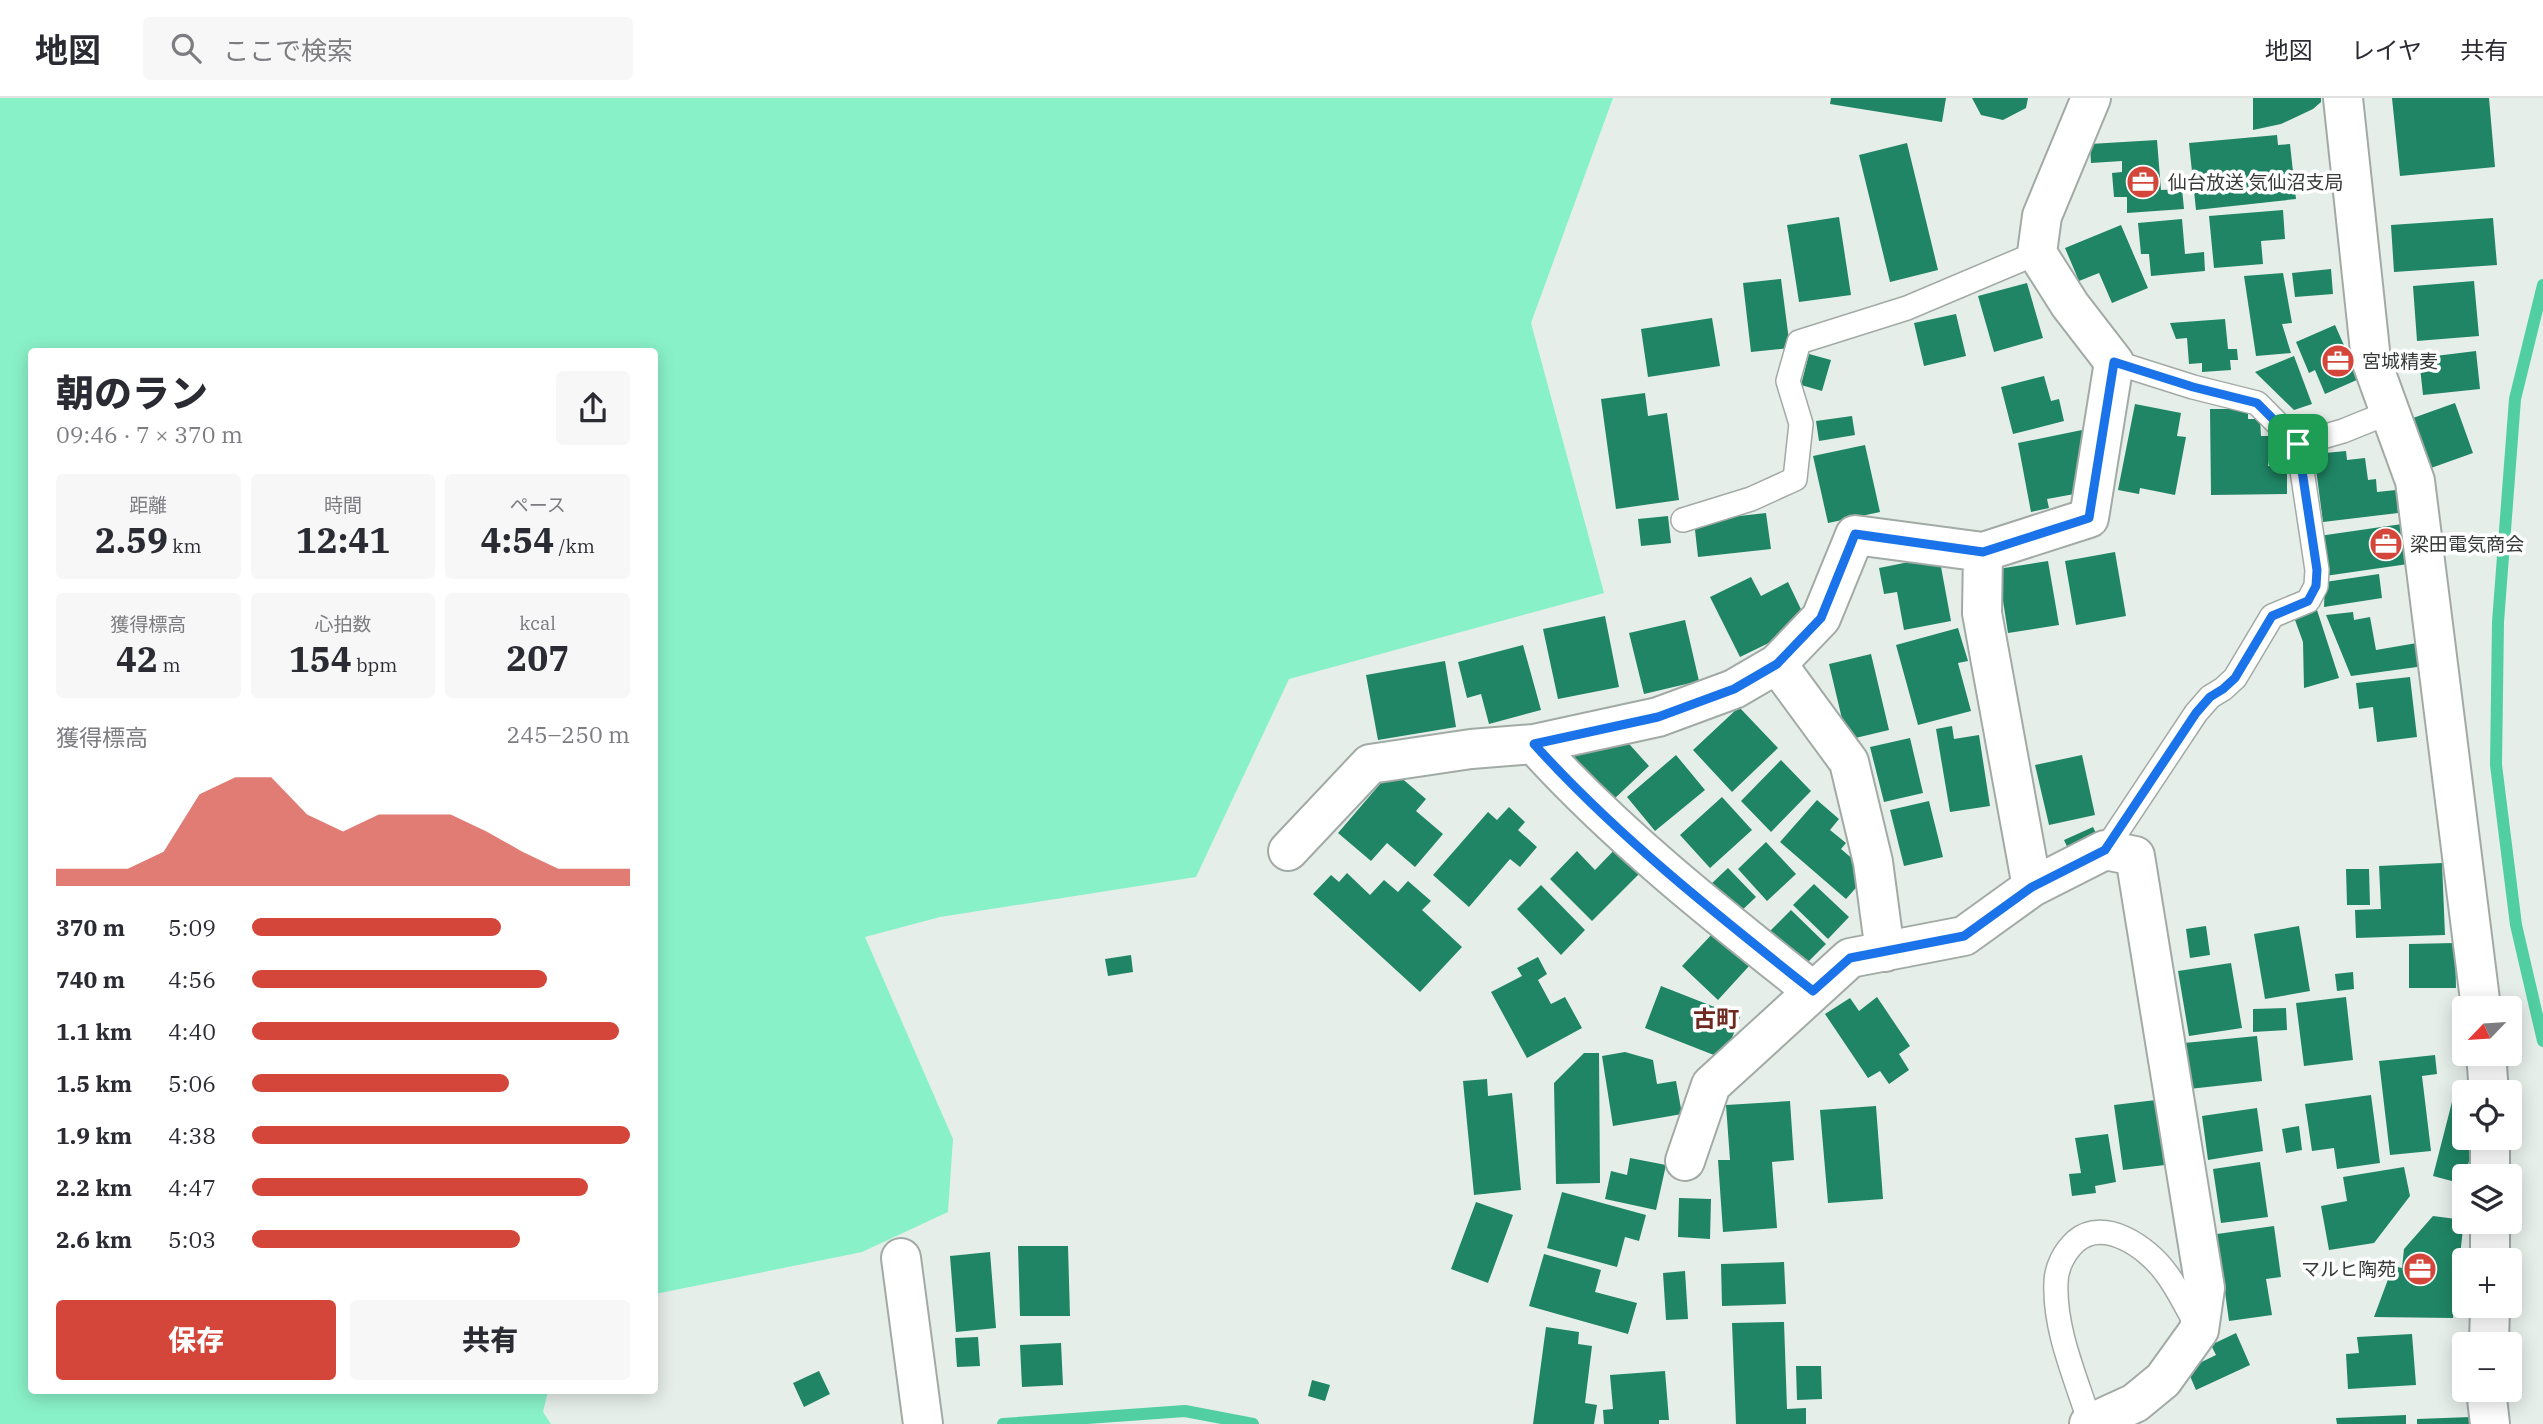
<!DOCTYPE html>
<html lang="ja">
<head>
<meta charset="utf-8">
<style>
	body { margin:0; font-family:"IBM Plex Serif","Noto Sans JP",serif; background:#f7f7f7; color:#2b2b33; height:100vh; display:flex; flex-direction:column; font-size:26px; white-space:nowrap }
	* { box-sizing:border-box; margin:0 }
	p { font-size:23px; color:#7c7c81 }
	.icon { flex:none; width:38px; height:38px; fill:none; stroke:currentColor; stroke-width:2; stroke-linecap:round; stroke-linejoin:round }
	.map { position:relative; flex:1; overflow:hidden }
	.sheet { position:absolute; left:28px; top:250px; width:630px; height:1046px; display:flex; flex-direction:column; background:#fff; border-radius:7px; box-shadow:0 4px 18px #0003 }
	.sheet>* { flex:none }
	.needle { width:46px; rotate:245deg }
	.buttons { position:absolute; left:2452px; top:898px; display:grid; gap:14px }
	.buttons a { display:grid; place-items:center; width:70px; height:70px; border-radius:7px; background:#fff; box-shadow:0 4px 18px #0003; font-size:35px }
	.pin { position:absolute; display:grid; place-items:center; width:60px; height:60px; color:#fff; margin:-30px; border-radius:14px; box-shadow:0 4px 10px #0006 }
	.round { display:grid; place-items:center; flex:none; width:74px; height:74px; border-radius:7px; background:#f7f7f7 }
	.headline { display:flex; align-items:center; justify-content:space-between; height:119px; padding:0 28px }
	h1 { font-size:38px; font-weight:800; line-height:52px }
	.figures { display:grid; grid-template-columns:repeat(3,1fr); gap:10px; height:119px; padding:7px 28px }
	.figures div { display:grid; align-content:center; border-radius:7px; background:#f7f7f7; text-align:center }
	.figures b { font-size:35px; font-weight:800 }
	.figures small { font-size:19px; font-weight:400 }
	.figures p { font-size:19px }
	.chart { height:196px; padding:14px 28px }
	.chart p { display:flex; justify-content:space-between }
	.chart svg { width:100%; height:126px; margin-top:7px; fill:#d4463a; opacity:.7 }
	.action { display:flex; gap:14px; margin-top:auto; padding:14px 28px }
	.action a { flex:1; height:80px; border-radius:7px; background:#d4463a; color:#fff; font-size:28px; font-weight:800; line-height:80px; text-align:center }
	.action a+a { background:#f7f7f7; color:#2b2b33 }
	ul { padding:0 28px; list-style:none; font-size:23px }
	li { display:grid; grid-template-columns:112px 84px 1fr; align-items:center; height:52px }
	li i { height:18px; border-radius:9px; background:#d4463a }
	header { display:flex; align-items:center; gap:42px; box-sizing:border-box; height:98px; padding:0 35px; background:#fff; border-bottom:2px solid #e1e1e2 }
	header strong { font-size:33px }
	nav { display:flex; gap:38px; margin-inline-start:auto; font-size:24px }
	.search { width:490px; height:63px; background:#f7f7f7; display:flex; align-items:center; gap:18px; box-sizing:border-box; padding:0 24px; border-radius:7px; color:#7c7c81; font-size:26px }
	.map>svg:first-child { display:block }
</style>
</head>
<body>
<header>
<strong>地図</strong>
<div class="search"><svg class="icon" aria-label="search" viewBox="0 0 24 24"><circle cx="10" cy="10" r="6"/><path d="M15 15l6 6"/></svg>ここで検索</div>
<nav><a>地図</a><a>レイヤ</a><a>共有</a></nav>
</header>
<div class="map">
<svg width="2543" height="1326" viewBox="0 0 2543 1326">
	<rect width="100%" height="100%" fill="#e6eeea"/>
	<path fill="#89f1c8" d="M0 0H1613L1531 225 1604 495 1289 581 1196 779 940 819 865 839 953 1041 948 1114 862 1154 655 1196 654 254H32V1293H548L543 1314 551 1326H0Z"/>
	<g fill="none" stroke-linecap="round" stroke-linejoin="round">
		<path stroke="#51cfa3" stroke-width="12" d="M2543 187 2515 301 2498 524 2496 667 2516 827 2543 943
			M1003 1326 1185 1313 1253 1326"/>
	</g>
	<path fill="#1f8564" d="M1831 0H1946L1942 24 1830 6Z
		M1972 0H2028L2026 10 2003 22 1981 17Z
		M2253 0H2321V4L2313 11 2281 26 2253 32Z
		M2392 0H2489L2495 69 2400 78Z
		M2277 37 2278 47 2290 46 2296 101 2196 112 2189 45Z
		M2157 42 2161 92 2182 91 2184 111 2127 115V99H2114L2112 75 2122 74V63L2091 65 2090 46Z
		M1907 45 1938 172 1890 184 1859 57Z
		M2283 112 2285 141 2261 143 2263 166 2214 170 2209 118Z
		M1839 119 1851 197 1799 204 1787 127Z
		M2493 120 2497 167 2394 174 2391 127Z
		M2182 121 2185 156 2204 154 2205 173 2151 178 2149 156H2141L2138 125Z
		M2121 127 2148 190 2112 205 2099 175 2079 183 2065 150Z
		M2331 171 2333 196 2295 199 2292 175Z
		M2283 175 2292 225 2282 226 2291 255 2256 258 2244 178Z
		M1781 181 1790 250 1751 254 1743 185Z
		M2474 183 2479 238 2417 243 2413 188Z
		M2027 185 2043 240 1994 254 1978 198Z
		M1956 216 1966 258 1924 268 1914 225Z
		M1712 220 1720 268 1648 279 1641 231Z
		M2225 221 2228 251H2237L2238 262H2230L2231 272 2202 274V265L2189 266 2187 240 2176 241 2170 225Z
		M2335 227 2359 281 2325 296 2315 272 2309 275 2296 244Z
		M2476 253 2480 291 2423 297 2419 260Z
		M1809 256 1831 262 1822 293 1801 287Z
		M2294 258 2312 306 2294 312 2255 274Z
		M2044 278 2051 303 2059 301 2064 323 2013 336 2001 289Z
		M1645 295 1648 318 1667 315 1679 402 1616 411 1601 301Z
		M2455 305 2473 355 2431 370 2413 320Z
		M2135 306 2181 315 2177 338 2186 339 2175 397 2140 390 2139 396 2118 392Z
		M2210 311H2248V321H2260L2261 338H2268V368L2287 369V396L2211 397Z
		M1852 318 1855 337 1819 343 1816 323Z
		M2082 332 2090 372 2075 375 2080 395 2047 401 2049 410 2031 414 2018 345Z
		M1865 347 1880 414 1828 425 1813 358Z
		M2346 353 2347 362 2365 360 2368 382 2376 381 2377 394 2396 392 2398 415 2323 424 2314 356Z
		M1766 415 1771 451 1698 459 1694 423Z
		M1668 418 1671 445 1641 448 1638 421Z
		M2402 426 2408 466 2325 478 2319 438Z
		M2115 454 2126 518 2076 527 2065 463Z
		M1939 458 1951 523 1904 532 1897 494 1884 496 1879 470Z
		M2048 463 2059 527 2008 535 1998 471Z
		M2379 476 2382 500 2324 509 2325 484Z
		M1751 479 1761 498 1788 484 1808 526 1740 559 1710 499Z
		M2317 512 2339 580 2304 590 2303 544 2295 522Z
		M2353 514 2354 522 2370 519 2376 552 2417 545V569L2351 578 2326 517Z
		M1605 518 1619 589 1558 601 1543 531Z
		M1685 522 1699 583 1644 596 1629 535Z
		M1958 530 1968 563 1958 565 1971 613 1918 627 1896 547Z
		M1523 547 1541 612 1489 626 1481 596 1467 600 1458 564Z
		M1871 556 1889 632 1847 642 1829 566Z
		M1445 563 1456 629 1378 642 1366 577Z
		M2410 579 2417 639 2377 644 2373 609 2359 611 2356 585Z
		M1739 609 1778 650 1732 694 1693 652Z
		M1952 628 1954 641 1979 637 1990 708 1950 714 1936 631Z
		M1621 637 1649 668 1613 702 1571 657 1592 638 1605 652Z
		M1910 640 1923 695 1884 704 1870 649Z
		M1676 657 1705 692 1655 733 1627 699Z
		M2082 657 2095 717 2049 727 2035 667Z
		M1781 662 1811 693 1771 734 1741 703Z
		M1392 672 1426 701 1416 713 1443 736 1415 769 1387 745 1371 763 1338 735Z
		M1722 699 1752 732 1710 770 1680 737Z
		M1817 702 1839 721 1830 732 1846 745 1841 751 1869 775 1846 801 1780 744Z
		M1929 703 1943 759 1904 768 1890 712Z
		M1509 709 1525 724 1518 732 1537 749 1520 769 1510 761 1469 809 1433 777 1488 714 1497 722Z
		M2093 729 2100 743 2071 757 2064 742Z
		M1766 744 1796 776 1767 803 1738 771Z
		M1621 745 1646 769 1592 823 1550 781 1577 753 1595 772Z
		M2442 765 2445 837 2356 840 2355 812 2381 811 2379 768Z
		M1728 770 1756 799 1738 816 1710 787Z
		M2346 771H2369L2370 807H2347Z
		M1347 775 1370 797 1384 782 1398 794 1408 783 1431 803 1422 812 1462 849 1420 894 1313 796 1331 777 1339 784Z
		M1814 786 1849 819 1828 841 1793 807Z
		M1541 787 1585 832 1561 857 1517 811Z
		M1791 812 1826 846 1805 867 1770 833Z
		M2206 828 2210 857 2190 860 2186 831Z
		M2299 828 2310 893 2265 901 2254 836Z
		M1714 834 1750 867 1718 902 1682 868Z
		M2455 845 2456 890H2409V846Z
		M1131 857 1133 874 1108 878 1105 861Z
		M1538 859 1547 876 1538 882 1551 906 1565 899 1582 930 1527 960 1491 894 1522 878 1517 870Z
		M2231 865 2242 930 2189 938 2178 873Z
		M2353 874 2354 891 2337 893 2335 876Z
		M1661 888 1740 919 1724 961 1645 930Z
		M1877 899 1910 948 1899 956 1909 972 1889 986 1880 973 1868 980 1825 916 1850 900 1859 913Z
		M2346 899 2353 962 2304 968 2296 905Z
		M2286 910 2287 932 2253 934V911Z
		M2257 938 2262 983 2189 991 2184 945Z
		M1625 954 1653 962 1657 986 1676 983 1682 1016 1613 1028 1602 958Z
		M1584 955H1599L1600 1085 1556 1086 1554 985Z
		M2435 957 2437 976 2422 978 2431 1053 2390 1057 2379 963Z
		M1487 981 1488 998 1512 995 1521 1092 1474 1097 1463 983Z
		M2371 997 2380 1065 2337 1071 2334 1050 2312 1053 2305 1006Z
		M2156 1002 2165 1067 2123 1072 2114 1007Z
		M1790 1003 1794 1062 1772 1064 1777 1130 1723 1134 1718 1062H1730L1726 1007Z
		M2452 1004 2464 1007V1040H2475L2463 1086 2433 1078Z
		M1876 1008 1883 1101 1828 1105 1820 1012Z
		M2257 1010 2263 1053 2208 1062 2202 1018Z
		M2299 1028 2302 1052 2286 1055 2282 1031Z
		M2108 1036 2116 1084 2095 1088 2096 1095 2072 1098 2069 1076 2081 1075 2075 1040Z
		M1630 1060 1666 1067 1656 1112 1605 1101 1611 1073 1627 1077Z
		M2260 1064 2268 1119 2221 1125 2213 1071Z
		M2404 1069 2410 1098 2374 1145 2329 1152 2321 1108 2347 1103 2343 1079Z
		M1562 1094 1646 1117 1639 1143 1625 1139 1617 1169 1547 1150Z
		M1679 1100 1711 1101 1710 1141 1678 1139Z
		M1476 1104 1513 1117 1488 1185 1451 1171Z
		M2433 1118 2464 1122 2453 1220 2374 1219 2393 1168 2402 1170 2404 1151Z
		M2274 1128 2281 1179 2266 1181 2272 1217 2229 1223 2217 1136Z
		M1018 1148H1068L1070 1218H1020Z
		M990 1154 996 1230 956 1234 950 1158Z
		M1544 1156 1601 1172 1595 1194 1637 1205 1628 1236 1529 1208Z
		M1784 1164 1786 1206 1722 1208 1721 1166Z
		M1685 1173 1688 1221 1666 1222 1663 1175Z
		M1784 1224 1787 1311 1806 1310V1326H1736L1732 1225Z
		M1546 1229 1579 1234 1578 1246 1592 1248 1585 1305 1597 1307 1594 1326H1533Z
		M2236 1235 2250 1267 2196 1292 2187 1271 2216 1257 2211 1247Z
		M2412 1236 2416 1287 2348 1291 2346 1256 2359 1255 2357 1239Z
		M978 1239 980 1268 957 1269 955 1240Z
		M1061 1245 1063 1287 1022 1289 1020 1247Z
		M1796 1268H1821L1822 1301 1797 1302Z
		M819 1273 830 1296 804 1309 793 1285Z
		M1665 1273 1669 1322H1659V1326H1604L1603 1312 1613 1311 1610 1277Z
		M1312 1282 1330 1287 1325 1303 1308 1298Z
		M2406 1317V1326H2337L2336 1320Z
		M2471 1319V1326H2417V1321Z"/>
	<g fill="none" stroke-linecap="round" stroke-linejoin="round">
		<defs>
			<path id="lane" d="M2114 264 2193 289 2257 305 2298 346 2343 333 2390 314
				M1683 422 1751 401 1795 381 1801 326 1788 283 1799 244 1907 210 2037 155
				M2105 752 2196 615 2210 599 2223 591 2235 580 2272 518 2308 503 2316 488 2317 472 2298 346
				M2090 1325C2076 1280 2054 1232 2056 1185 2056 1169 2065 1153 2076 1143 2105 1119 2148 1150 2166 1175 2179 1192 2188 1213 2199 1231"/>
			<path id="street" d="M2343 0 2371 262 2415 383 2481 910
				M1777 566 1849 664 1873 764 1885 854
				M1534 646C1617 738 1716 816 1813 893
				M1288 753 1370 666 1471 651 1534 646 1658 619 1734 591 1777 566 1821 520 1855 437 1983 454
				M2032 789 1982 515 1983 454 2089 420 2114 264 2070 207 2037 155 2042 118 2091 0
				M2486 956 2489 994
				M2490 1040V1078
				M1685 1063 1711 987 1850 860 1964 838 2032 789 2105 752 2135 758 2205 1190 2199 1232 2163 1282 2135 1305 2089 1326
				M2490 1124V1162
				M901 1160 923 1326
				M2489 1246 2490 1208
				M2486 1292 2490 1326"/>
		</defs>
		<use href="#lane" stroke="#a2aaa6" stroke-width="26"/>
		<use href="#street" stroke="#a2aaa6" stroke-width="42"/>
		<use href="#lane" stroke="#fff" stroke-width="23"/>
		<use href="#street" stroke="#fff" stroke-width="38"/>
	</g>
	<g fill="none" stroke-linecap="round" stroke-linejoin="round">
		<defs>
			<path id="route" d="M2114 264 2193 289 2257 305 2298 346 2317 472 2316 488 2308 503 2272 518 2235 580 2223 591 2210 599 2196 615 2105 752 2032 789 1964 838 1850 860 1813 893C1716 816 1617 738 1534 646L1658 619 1734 591 1777 566 1821 520 1855 436 1983 454 2089 420Z"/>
		</defs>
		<use href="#route" stroke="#fff" stroke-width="14"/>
		<use href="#route" stroke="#1a73e8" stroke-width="9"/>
	</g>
	<defs>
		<symbol id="office-disc" viewBox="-11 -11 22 22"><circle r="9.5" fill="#d4463a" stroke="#fff"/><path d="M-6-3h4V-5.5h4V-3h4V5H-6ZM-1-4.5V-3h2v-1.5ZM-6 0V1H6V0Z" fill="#fff"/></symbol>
	</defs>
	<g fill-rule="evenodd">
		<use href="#office-disc" x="2124" y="65" width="38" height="38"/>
		<use href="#office-disc" x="2319" y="244" width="38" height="38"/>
		<use href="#office-disc" x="2367" y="427" width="38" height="38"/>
		<use href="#office-disc" x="2401" y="1152" width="38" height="38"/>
	</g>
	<g text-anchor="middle" stroke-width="7" stroke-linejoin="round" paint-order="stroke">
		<g font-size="19" fill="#373a38" stroke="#fff" text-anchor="start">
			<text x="2168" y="91">仙台放送 気仙沼支局</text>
			<text x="2362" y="270">宮城精麦</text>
			<text x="2410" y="453">梁田電気商会</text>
			<text x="2396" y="1178" text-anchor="end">マルヒ陶苑</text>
		</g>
		<g font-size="23" font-weight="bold" fill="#6e2921" stroke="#fff">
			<text x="1716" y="929">古町</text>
		</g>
	</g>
</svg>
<div class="buttons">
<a><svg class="needle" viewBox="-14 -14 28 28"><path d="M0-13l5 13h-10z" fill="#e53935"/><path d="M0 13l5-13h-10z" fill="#7c7c81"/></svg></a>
<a><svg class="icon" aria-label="locate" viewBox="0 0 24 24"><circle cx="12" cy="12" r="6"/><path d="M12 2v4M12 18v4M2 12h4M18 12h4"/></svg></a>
<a><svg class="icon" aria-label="layers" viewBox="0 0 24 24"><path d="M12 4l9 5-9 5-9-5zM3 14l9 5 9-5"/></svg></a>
<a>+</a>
<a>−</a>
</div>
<div class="pin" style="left:2298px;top:346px;background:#1e9e55"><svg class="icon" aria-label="arrive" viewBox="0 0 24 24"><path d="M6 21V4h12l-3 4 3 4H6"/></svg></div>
<section class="sheet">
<div class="headline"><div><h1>朝のラン</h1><p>09:46 · 7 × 370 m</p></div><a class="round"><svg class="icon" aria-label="share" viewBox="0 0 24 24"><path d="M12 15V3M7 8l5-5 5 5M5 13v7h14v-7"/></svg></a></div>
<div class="figures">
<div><p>距離</p><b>2.59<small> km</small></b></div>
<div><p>時間</p><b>12:41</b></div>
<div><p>ペース</p><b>4:54<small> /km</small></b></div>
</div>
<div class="figures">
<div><p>獲得標高</p><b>42<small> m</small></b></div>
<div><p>心拍数</p><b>154<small> bpm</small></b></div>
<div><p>kcal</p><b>207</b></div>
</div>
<div class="chart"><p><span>獲得標高</span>245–250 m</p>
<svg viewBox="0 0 160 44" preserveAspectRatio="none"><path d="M0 44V38L10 38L20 38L30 32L40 12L50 6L60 6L70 19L80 25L90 19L100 19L110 19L120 25L130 32L140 38L150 38L160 38V44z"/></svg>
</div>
<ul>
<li><b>370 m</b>5:09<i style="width:66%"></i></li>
<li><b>740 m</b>4:56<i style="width:78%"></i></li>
<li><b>1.1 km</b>4:40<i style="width:97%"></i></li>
<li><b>1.5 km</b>5:06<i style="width:68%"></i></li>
<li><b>1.9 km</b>4:38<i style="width:100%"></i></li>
<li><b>2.2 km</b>4:47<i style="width:89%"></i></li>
<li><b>2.6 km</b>5:03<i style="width:71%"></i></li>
</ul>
<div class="action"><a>保存</a><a>共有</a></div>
</section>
</div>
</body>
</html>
